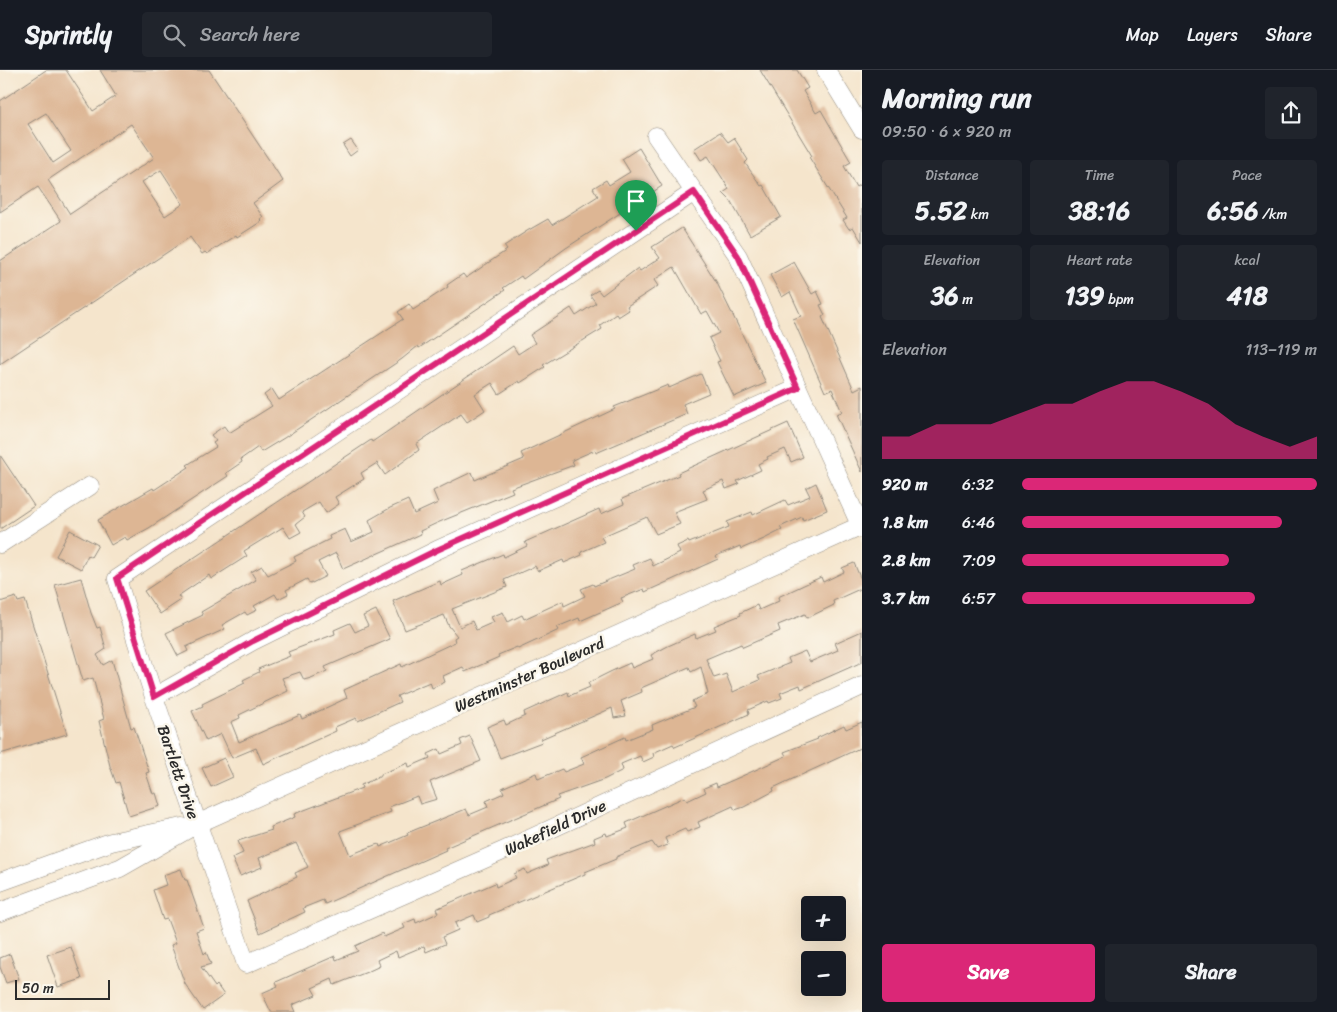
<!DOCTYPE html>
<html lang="en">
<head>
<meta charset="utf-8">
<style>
	body { margin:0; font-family:Sriracha,sans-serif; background:#20242c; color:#f1f3f6; height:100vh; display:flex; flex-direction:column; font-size:19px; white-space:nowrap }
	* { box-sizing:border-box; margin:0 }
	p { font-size:16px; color:#9ea1a6 }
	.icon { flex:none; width:28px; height:28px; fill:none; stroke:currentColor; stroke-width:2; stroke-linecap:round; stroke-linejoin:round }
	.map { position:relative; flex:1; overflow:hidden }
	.sheet { display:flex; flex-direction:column; background:#171b24; width:475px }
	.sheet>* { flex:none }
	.tools { position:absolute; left:801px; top:826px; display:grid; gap:10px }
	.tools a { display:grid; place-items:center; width:45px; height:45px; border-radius:5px; background:#171b24; box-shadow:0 5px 20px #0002; font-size:25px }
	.scale { position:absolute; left:15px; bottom:12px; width:95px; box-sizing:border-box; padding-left:5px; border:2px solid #2b2b2b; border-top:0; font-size:14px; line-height:18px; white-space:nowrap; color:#2b2b2b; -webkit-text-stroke:4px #fbf7ec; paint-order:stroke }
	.pin { position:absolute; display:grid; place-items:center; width:42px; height:42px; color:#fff; margin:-51px -21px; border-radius:50% 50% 50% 0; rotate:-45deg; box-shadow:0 0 5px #0007 }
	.pin .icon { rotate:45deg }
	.round { display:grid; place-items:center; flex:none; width:52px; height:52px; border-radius:5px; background:#20242c }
	.summary { display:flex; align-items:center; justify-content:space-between; height:85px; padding:0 20px }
	h1 { font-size:28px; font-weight:700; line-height:38px }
	.stats { display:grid; grid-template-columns:repeat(3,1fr); gap:8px; height:85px; padding:5px 20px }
	.stats div { display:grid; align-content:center; border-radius:5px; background:#20242c; text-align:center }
	.stats b { font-size:25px; font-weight:700 }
	.stats small { font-size:14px; font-weight:400 }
	.stats p { font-size:14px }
	.chart { height:140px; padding:10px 20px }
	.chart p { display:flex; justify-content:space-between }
	.chart svg { width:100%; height:90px; margin-top:5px; fill:#db2777; opacity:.7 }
	.button { display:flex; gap:10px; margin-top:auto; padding:10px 20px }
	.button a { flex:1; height:58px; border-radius:5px; background:#db2777; color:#fff; font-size:20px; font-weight:700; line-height:58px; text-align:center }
	.button a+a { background:#20242c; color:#f1f3f6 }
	ul { padding:0 20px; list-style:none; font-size:16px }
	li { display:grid; grid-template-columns:80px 60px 1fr; align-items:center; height:38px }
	li i { height:12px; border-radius:6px; background:#db2777 }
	header { display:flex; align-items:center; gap:30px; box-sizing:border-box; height:70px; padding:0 25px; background:#171b24; border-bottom:1px solid #363941 }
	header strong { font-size:24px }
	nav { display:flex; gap:28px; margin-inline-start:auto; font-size:18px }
	.search { width:350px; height:45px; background:#20242c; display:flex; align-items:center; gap:12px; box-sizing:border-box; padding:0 18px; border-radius:5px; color:#9ea1a6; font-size:19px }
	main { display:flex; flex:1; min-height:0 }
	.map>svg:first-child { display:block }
</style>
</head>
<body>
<header>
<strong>Sprintly</strong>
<div class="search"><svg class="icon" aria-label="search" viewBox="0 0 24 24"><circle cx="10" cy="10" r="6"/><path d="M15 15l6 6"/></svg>Search here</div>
<nav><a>Map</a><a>Layers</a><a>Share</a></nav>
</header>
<main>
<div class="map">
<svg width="862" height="942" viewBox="0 0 862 942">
	<rect width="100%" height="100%" fill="#fbf7ec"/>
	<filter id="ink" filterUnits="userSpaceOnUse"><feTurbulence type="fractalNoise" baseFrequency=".02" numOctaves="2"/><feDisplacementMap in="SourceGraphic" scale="10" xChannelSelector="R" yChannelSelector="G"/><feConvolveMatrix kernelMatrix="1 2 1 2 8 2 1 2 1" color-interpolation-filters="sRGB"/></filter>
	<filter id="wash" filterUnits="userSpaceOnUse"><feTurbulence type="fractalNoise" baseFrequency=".0096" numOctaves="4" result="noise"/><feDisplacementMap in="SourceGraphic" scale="20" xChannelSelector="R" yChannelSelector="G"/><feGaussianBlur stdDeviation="1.12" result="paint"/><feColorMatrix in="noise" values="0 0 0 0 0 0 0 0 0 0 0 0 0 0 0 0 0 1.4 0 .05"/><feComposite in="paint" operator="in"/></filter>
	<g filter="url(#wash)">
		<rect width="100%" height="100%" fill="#f5e5cc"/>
		<g id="blocks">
			<path fill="#ddb694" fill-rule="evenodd" d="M46 0H66L93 41 116 26 100 0H209L283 111 253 133 263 147 260 149 262 151 237 167 236 165 207 184 205 182 202 184 190 167 0 294V191L61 151 38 117 0 142V31ZM46 43 71 81 53 93 28 54ZM131 54 154 88 70 144 48 110ZM161 100 183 134 165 146 142 112Z
				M760 0H797L808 18 803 21 816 43 821 40 851 92 844 96 856 117 862 113V172L853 157 849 159 843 150 847 148 809 87 812 86Z
				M720 62 728 72 734 68 748 90 745 93 761 116 763 115 781 147 750 165 730 130 723 123 729 119 721 106 708 86 701 90 694 79Z
				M351 70 358 80 350 86 343 75Z
				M639 78 662 116 566 178 523 209 521 206 503 218 505 220 419 278 418 276 402 289 284 368 261 382 258 377 241 389 242 392 226 403 228 406 149 458 127 470 125 467 111 475 98 450 153 418 154 420 189 397 187 395 216 377 213 373 216 371 211 365 224 356 229 363 272 336 264 325 272 319 279 330 403 249 398 242 409 234 413 240 448 217 447 215 463 204 466 208 507 180 504 176 527 161 548 149 552 155 598 126 593 118 606 110 609 115 630 102 622 89Z
				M682 158 717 213 766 313 734 327 717 292 720 291 709 268 719 263 707 241 701 244 674 197 654 210 658 216 627 236 629 240 618 247 616 244 600 255 602 259 543 295 545 297 520 313 519 311 499 324 492 313 475 324 485 340 467 352 461 344 416 374 419 380 385 405 377 393 361 403 364 409 335 427 339 434 326 443 319 432 302 442 305 447 296 454 301 462 290 468 283 457 244 481 247 486 211 509 209 505 178 526 181 530 160 544 144 521 371 370 372 372 513 276 518 284 535 273 530 265 571 238 576 246 596 233 590 225 598 220 602 225 638 198 640 201 660 188 652 177Z
				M794 192 812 224 817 221 823 234 820 235 825 245 822 247 854 320 862 316V402L836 344 842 342 832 319 825 322 793 249 801 246 790 222 782 227 770 205Z
				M701 304 709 323 683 334 687 344 596 383 595 380 572 390 574 395 511 418 513 422 437 453 420 461 421 464 343 499 336 483 318 492 326 506 310 514 307 509 286 520 288 524 278 529 275 524 254 536 257 540 247 545 245 542 222 555 225 559 186 577 188 581 178 586 166 563 203 545 201 542 256 510 251 502 262 496 268 505 296 491 294 487 330 469 329 466 345 459 351 472 374 462 369 450 390 438 408 430 414 444 438 433 433 421 455 410 472 402 475 410 524 389 521 383 615 339 614 337 668 315 669 318Z
				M788 353 803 387 791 392 785 379 767 387 768 389 758 394 761 400 737 411 739 414 726 419 723 411 703 420 707 429 674 442 680 454 656 464 647 447 601 467 604 472 581 482 582 485 564 493 563 490 538 501 535 496 504 510 507 517 452 539 460 557 472 551 476 560 494 552 491 547 503 542 508 552 522 545 524 549 563 531 564 536 585 526 581 519 593 514 594 516 635 499 633 495 650 488 653 496 680 483 677 476 688 471 689 473 729 457 727 452 752 442 753 445 785 430 788 435 810 426 806 418 816 413 827 440 803 450 802 447 780 457 782 460 764 469 741 479 740 476 716 486 718 489 645 522 644 519 621 528 623 532 580 551 579 548 557 557 559 560 518 579 517 577 498 585 499 587 465 602 463 597 443 606 445 612 432 618 430 612 420 616 397 626 400 632 358 651 356 648 335 657 336 661 263 694 256 678 232 688 221 664 206 671 192 641 203 636 202 634 245 613 243 610 259 602 258 599 290 586 288 582 335 564 334 560 350 553 355 562 368 556 363 546 376 540 390 569 325 597 327 601 311 608 304 610 300 602 282 608 288 621 239 645 240 648 231 652 239 672 300 645 302 649 347 628 344 620 401 594 402 597 455 572 454 568 457 566 449 556 444 545 405 560 393 531 440 511 441 515 463 505 462 501 503 484 504 487 527 476 525 472 599 439 601 444 624 434 622 429 679 405 678 403Z
				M0 385 34 436 0 459Z
				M70 460 98 475 91 487 88 485 81 499 56 486Z
				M854 493 862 512V518L833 531 834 535 807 548 805 544 778 555 780 561 743 577 741 574 706 589 714 608 726 604 733 622 760 610 758 606 790 593 788 588 805 581 810 592 838 580 835 573 862 561V592L801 619 800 615 780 623 782 628 769 633 768 631 748 640 749 644 675 677 673 674 653 683 654 687 643 692 640 686 621 694 623 700 605 709 557 726 559 729 445 778 446 780 325 834 323 830 303 838 305 842 260 863 247 831 297 807 295 803 308 797 296 773 259 788 262 797 240 806 232 788 243 783 238 771 272 760 271 757 295 747 294 744 362 718 361 715 381 706V704L408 693 409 697 430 688 428 684 439 679 441 684 462 675 460 670 470 666 481 691 430 712 437 729 420 734 417 726 389 737 391 742 340 761 350 785 375 775 379 774 380 777 408 765 407 763 466 739 469 745 488 737 486 731 504 723 502 718 536 703 538 709 562 699 564 702 584 694 581 687 625 667 626 670 653 659 652 655 695 637 692 631 708 624 701 597 691 602 689 597 641 618 642 622 621 631 626 646 614 648 612 638 541 669 542 672 500 688 487 657 504 650 506 655 525 646 524 642 568 622 569 626 590 617 588 613 612 601 630 593 632 598 653 589 651 585 668 576 695 564 696 568 716 560 714 556 741 545 740 543 757 535 759 540 779 531 778 527 821 507 823 512 844 502 842 498Z
				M81 508 91 543 97 558 100 557 106 579 97 585 103 595 112 590 131 658 134 657 149 702 146 703 153 724 156 723 160 736 129 746 119 712 116 713 110 696 99 651 104 649 93 608 83 611 55 515Z
				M16 527 18 532 25 530 67 664 0 684V532Z
				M862 652V677L773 718 774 721 744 737 735 740 733 736 698 752 700 757 687 762 685 759 665 768 668 775 657 779 652 772 616 787V789L585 802V804L489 845V847L477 852 474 845 455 853 458 860 442 867 445 874 426 882 424 876 398 887 396 881 377 890 380 896 367 902 334 915 332 909 312 918 316 925 292 935 295 942H271L262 923 278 916 276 912 335 886 336 890 358 881 355 876 383 863 384 867 405 858 403 854 415 849 416 853 438 843 436 839 495 813 496 817 516 808 514 804 525 799 527 804 548 795 546 790 595 772 594 768 606 763 607 766 628 758 626 753 685 727 687 731 706 722 704 718 716 713 717 717 740 707 786 686 784 682 818 669 817 668 844 655 846 659Z
				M224 688 233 707 211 717 202 698Z
				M181 799 185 810H187L204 858 196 861 204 884 206 882 211 894 201 897 215 917 217 915 224 925 203 940 185 914 171 875 176 873 167 849 163 850 153 820 166 815 163 805Z
				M71 877 82 909 58 917 47 885Z
				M10 884 19 909 6 913 0 897V888Z"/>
		</g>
	</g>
	<g filter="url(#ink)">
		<use href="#blocks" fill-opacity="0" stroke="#90887c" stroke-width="1"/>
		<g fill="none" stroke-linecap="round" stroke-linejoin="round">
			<defs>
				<path id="minor" d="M826 0 862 59
					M656 66 738 186 862 459
					M694 122 117 509 154 627 246 894 505 780 862 616
					M0 474 90 416
					M154 627 253 571 437 480 798 318
					M0 812 111 772 182 757
					M0 842 120 798 197 754 862 455"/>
			</defs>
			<use href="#minor" stroke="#90887c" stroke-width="19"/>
			<use href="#minor" stroke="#fff" stroke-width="18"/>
		</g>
	</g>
	<g fill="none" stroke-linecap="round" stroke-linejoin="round" filter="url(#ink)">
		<defs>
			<path id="route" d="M694 122 738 186 798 318 437 480 253 571 154 627 117 508Z"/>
		</defs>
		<use href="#route" stroke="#fff" stroke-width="10"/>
		<use href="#route" stroke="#db2777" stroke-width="6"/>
	</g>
	<g text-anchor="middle" stroke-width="5" stroke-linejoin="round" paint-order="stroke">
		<g font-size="16" fill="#2b2b2b" stroke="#fbf7ec">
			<text transform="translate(529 604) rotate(-24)" y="6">Westminster Boulevard</text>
			<text transform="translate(179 702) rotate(71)" y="6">Bartlett Drive</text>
			<text transform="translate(555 757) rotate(-25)" y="6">Wakefield Drive</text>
		</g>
	</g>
</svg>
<div class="tools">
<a>+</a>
<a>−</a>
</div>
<div class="scale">50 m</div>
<div class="pin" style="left:636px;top:161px;background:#1e9e55"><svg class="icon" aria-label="arrive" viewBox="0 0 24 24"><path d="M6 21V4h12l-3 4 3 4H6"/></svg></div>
</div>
<section class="sheet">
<div class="summary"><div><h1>Morning run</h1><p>09:50 · 6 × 920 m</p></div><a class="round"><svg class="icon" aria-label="share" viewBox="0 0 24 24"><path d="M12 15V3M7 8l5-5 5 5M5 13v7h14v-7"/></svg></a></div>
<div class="stats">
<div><p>Distance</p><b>5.52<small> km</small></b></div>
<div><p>Time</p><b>38:16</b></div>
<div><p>Pace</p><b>6:56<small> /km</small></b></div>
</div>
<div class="stats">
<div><p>Elevation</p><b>36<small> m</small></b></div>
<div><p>Heart rate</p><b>139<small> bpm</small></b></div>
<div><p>kcal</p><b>418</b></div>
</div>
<div class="chart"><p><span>Elevation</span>113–119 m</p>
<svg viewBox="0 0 160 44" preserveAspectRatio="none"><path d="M0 44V33L10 33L20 27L30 27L40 27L50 22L60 17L70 17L80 11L90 6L100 6L110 11L120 17L130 27L140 33L150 38L160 33V44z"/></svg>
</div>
<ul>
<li><b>920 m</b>6:32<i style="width:100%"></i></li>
<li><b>1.8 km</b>6:46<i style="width:88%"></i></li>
<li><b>2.8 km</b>7:09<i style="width:70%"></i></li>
<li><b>3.7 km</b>6:57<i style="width:79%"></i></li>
</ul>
<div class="button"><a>Save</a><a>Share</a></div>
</section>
</main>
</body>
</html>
